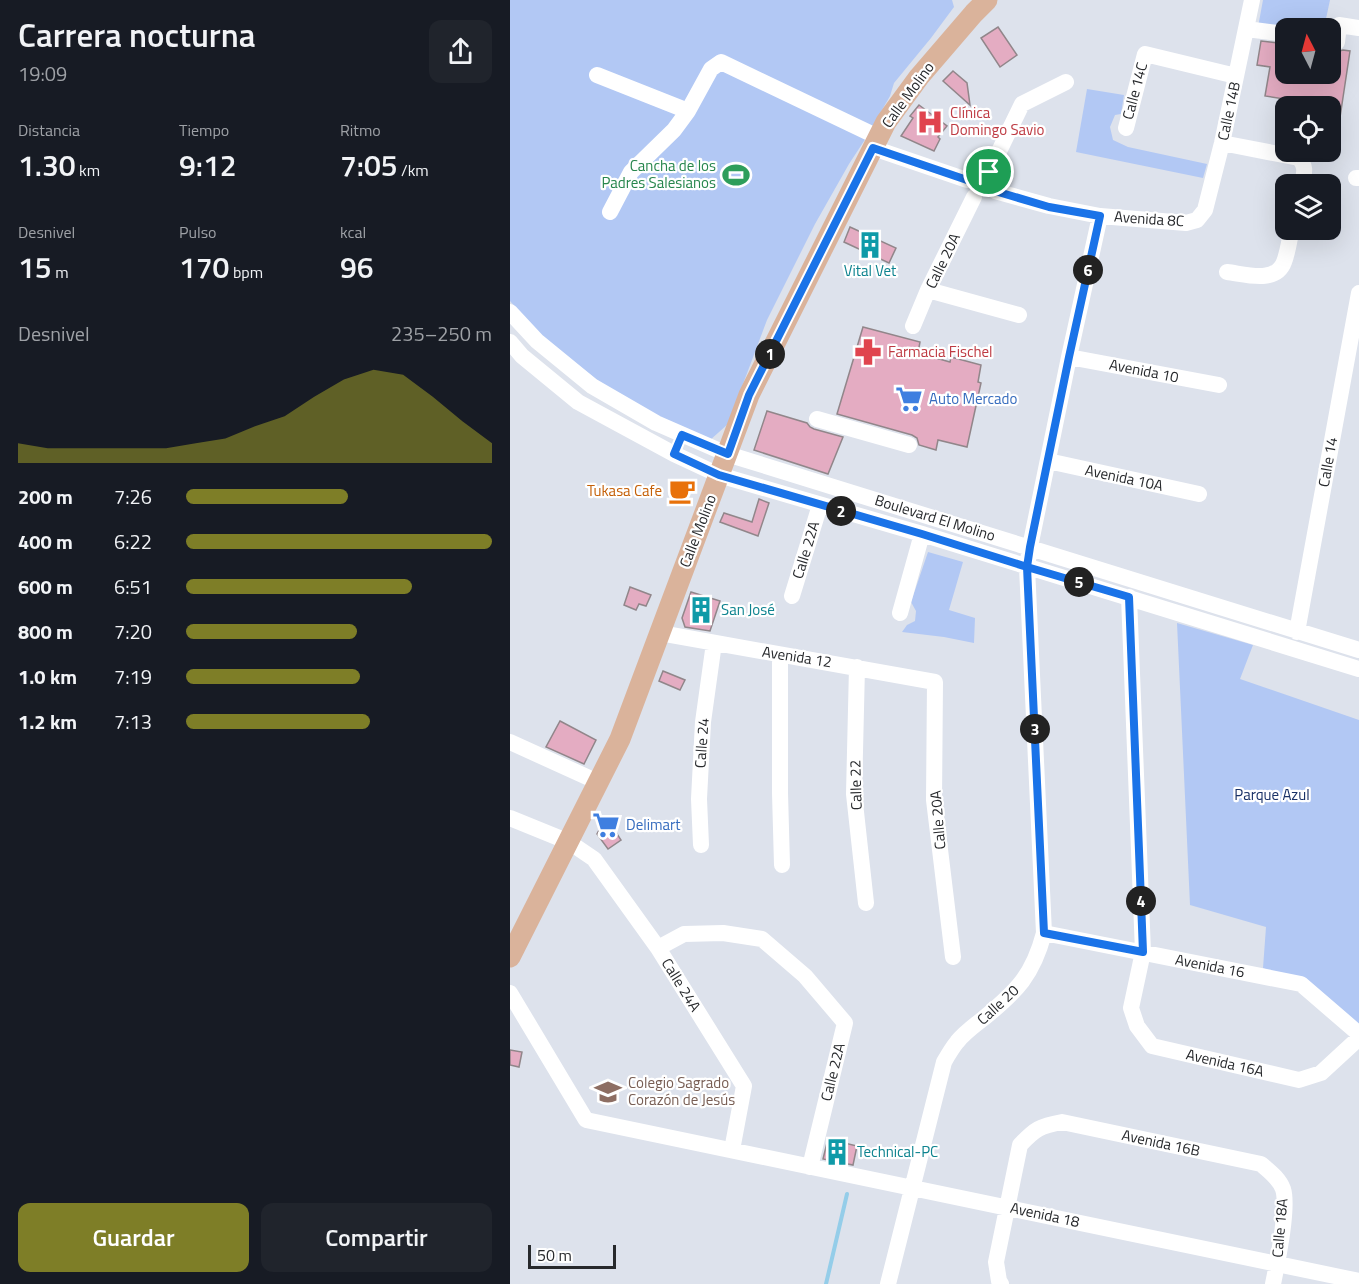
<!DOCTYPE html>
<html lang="es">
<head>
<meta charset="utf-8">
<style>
	body { margin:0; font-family:"Titillium Web",sans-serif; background:#20242c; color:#f1f3f6; height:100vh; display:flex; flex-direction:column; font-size:22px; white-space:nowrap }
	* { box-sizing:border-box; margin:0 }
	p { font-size:20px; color:#9ea1a6 }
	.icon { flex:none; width:33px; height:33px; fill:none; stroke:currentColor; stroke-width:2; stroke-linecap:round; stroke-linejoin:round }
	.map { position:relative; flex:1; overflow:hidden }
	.drawer { display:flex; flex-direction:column; background:#171b24; width:510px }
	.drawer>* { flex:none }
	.needle { width:39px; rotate:354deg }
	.tools { position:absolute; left:765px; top:18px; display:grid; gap:12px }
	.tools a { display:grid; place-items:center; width:66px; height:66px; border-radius:12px; background:#171b24; box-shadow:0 6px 24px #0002; font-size:30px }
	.scale { position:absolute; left:18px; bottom:15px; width:88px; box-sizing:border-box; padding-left:6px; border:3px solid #27292c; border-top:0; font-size:16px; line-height:21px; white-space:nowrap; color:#27292c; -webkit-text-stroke:4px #fff; paint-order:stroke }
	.pin { position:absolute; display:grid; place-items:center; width:51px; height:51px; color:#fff; margin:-26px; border:3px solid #fff; border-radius:50%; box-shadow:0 2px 6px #0007 }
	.km { position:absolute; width:30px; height:30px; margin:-15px; border-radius:50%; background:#222; color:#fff; font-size:16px; line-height:30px; text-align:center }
	.round { display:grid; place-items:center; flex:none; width:63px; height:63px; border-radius:12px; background:#20242c }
	.headline { display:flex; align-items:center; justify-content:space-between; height:102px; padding:0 18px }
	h1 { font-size:33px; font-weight:600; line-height:45px }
	.stats { display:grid; grid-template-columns:repeat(3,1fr); gap:9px; height:102px; padding:6px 18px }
	.stats div { display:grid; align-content:center }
	.stats b { font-size:30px; font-weight:600 }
	.stats small { font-size:16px; font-weight:400 }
	.stats p { font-size:16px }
	.chart { height:168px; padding:12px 18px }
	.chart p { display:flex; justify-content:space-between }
	.chart svg { width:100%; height:108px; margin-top:6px; fill:#7e7e27; opacity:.7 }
	.primary-button { display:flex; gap:12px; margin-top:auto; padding:12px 18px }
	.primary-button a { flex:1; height:69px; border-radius:12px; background:#7e7e27; color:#fff; font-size:24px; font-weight:600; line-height:69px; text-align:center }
	.primary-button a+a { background:#20242c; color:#f1f3f6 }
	ul { padding:0 18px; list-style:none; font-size:20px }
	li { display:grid; grid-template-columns:96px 72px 1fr; align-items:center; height:45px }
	li i { height:15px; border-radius:8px; background:#7e7e27 }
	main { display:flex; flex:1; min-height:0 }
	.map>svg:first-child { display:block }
</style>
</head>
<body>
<main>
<section class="drawer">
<div class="headline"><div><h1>Carrera nocturna</h1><p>19:09</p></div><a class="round"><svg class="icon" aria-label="share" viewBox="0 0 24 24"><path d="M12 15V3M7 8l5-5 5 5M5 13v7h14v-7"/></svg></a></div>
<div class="stats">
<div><p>Distancia</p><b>1.30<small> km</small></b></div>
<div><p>Tiempo</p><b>9:12</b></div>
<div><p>Ritmo</p><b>7:05<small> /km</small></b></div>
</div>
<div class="stats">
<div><p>Desnivel</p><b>15<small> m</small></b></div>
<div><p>Pulso</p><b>170<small> bpm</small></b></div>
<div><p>kcal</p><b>96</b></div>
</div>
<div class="chart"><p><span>Desnivel</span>235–250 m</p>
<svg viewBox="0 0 160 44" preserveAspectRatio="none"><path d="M0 44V36L10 38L20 38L30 38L40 38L50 38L60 36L70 34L80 29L90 25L100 17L110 10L120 6L130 8L140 17L150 27L160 36V44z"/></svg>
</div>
<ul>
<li><b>200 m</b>7:26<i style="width:53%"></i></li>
<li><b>400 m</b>6:22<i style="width:100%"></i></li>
<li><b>600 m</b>6:51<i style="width:74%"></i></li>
<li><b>800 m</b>7:20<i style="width:56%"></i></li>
<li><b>1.0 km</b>7:19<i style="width:57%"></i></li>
<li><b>1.2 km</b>7:13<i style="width:60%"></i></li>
</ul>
<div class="primary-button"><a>Guardar</a><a>Compartir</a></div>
</section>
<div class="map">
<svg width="849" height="1284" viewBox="0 0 849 1284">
	<rect width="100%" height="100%" fill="#dde2ec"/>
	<path fill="#b2c8f4" d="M0 0H442L444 7 421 38 384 83 380 96 356 138 339 164 305 224 257 320 218 424 199 441 164 426 95 386 29 334 0 301Z
		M753 0H820L814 28 748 27Z
		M577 89 614 95 611 114 605 115 600 127 603 140 618 147 697 164 693 178 566 152Z
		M418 552 453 562 439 610 465 618 464 643 434 637 392 632 397 625 405 621 406 611 401 602Z
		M667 623 743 645 730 679 849 720V1031L791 984 753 968 756 927 680 905Z"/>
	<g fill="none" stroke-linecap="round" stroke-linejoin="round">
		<path stroke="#94cde9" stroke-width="4" d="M316 1284 337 1194"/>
	</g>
	<path fill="#e4acc2" stroke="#91868a" stroke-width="1.5" d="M488 27 507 55 490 67 471 38Z
		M751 41 776 44V74H820V52H826L833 50 840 51 829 124 820 123V106H786L787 101 755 96 760 67 747 65Z
		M443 71 457 83 460 105 433 81Z
		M409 105 437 126 428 137 430 139 424 151 391 136 403 118 400 116Z
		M340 227 386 248 379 263 334 242Z
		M353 327 410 342 408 353 440 362 441 357 471 365 468 382 471 383 457 447 428 440 426 450 409 445 407 438 402 435 327 414Z
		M257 411 297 423 300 427 304 429 333 437 318 474 244 450Z
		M249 499 259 503 248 536 210 522 214 513 242 522Z
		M120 587 141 595 136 606 129 604 126 610 114 605Z
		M181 592 210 601 200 631 175 627 172 618Z
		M153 671 175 680 170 690 149 681Z
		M50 721 86 740 74 764 36 747Z
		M96 817 111 840 98 849 87 834Z
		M0 1050 12 1052 9 1067 0 1065Z
		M318 1139 347 1146 343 1165 313 1159Z"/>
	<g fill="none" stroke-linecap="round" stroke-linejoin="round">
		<path stroke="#fff" stroke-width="16" d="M736 29 776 34
			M820 41 827 42 829 25 849 28
			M87 75 178 111 201 69 211 62 368 137
			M616 128 635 54 726 76
			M712 143 789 158C797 168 794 173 792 184
			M363 148 457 180
			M479 172 512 104 556 82
			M846 178H849
			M485 191 539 206 590 216 676 223 687 220 695 210 712 143 742 0
			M100 212 121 172 164 130 178 111
			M717 272C735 274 766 284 774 262 778 252 779 240 782 230
			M418 290 509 315
			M0 312 27 341 82 386 146 423 217 454 849 650
			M403 326 418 290 464 197
			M0 342 12 356 68 402 164 454 209 475 412 534 849 669
			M559 357 709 385
			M307 419 399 445
			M538 461 689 494
			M282 596 310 505
			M619 597 633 952 621 1008 627 1026 642 1046 789 1080 811 1073 849 1038
			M390 613 412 534
			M787 632 849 293
			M150 633 425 682 424 800 443 957
			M270 655V793L272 865
			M347 667 344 794 356 903
			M0 742 88 782
			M0 818 59 842 84 859 148 948 234 1086 222 1150
			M191 845 189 799 193 722 204 643
			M534 933 791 984 849 1034
			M148 948 174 934 213 933 252 939 295 976 335 1023 300 1167
			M0 993 76 1120 849 1281
			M378 1284 434 1062C438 1055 442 1048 447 1042 454 1033 465 1025 474 1018 507 991 523 975 534 933L517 567 520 547 559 357 590 216
			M491 1284 489 1281 486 1262 510 1145C525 1129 530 1126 552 1122L751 1164C759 1171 769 1178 773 1189 779 1207 767 1264 763 1284"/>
		<path stroke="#dab39b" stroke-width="21" d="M0 957 110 739 239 395 376 122 409 77 464 13 477 0"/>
	</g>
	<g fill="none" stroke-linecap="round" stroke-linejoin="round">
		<defs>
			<path id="route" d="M479 172C469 168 462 171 457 180L363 148 239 395 218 454 172 435 164 454 209 475 412 534 517 567 534 933 633 952 619 597 517 567 520 547 559 357 590 216 539 207 485 191C486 182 485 178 479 172"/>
		</defs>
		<use href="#route" stroke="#fff" stroke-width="12"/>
		<use href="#route" stroke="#1a73e8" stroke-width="8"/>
	</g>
	<defs>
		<symbol id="hospital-bare" viewBox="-9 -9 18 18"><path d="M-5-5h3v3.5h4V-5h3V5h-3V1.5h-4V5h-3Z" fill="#e0444e" stroke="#fff" stroke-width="2.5" paint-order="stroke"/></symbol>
		<symbol id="stadium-bare" viewBox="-9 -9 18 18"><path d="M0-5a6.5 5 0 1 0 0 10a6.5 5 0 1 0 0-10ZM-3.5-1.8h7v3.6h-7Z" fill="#2e9e5b" stroke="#fff" stroke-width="2.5" paint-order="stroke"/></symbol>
		<symbol id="building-bare" viewBox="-9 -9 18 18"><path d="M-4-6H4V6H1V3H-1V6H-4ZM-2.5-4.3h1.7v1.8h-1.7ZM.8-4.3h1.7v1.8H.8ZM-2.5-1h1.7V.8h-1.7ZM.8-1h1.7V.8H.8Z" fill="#0f9aa8" stroke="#fff" stroke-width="2.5" paint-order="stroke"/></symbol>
		<symbol id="pharmacy-bare" viewBox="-9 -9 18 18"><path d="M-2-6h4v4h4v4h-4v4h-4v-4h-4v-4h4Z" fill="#e0444e" stroke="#fff" stroke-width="2.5" paint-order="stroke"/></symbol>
		<symbol id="supermarket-bare" viewBox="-9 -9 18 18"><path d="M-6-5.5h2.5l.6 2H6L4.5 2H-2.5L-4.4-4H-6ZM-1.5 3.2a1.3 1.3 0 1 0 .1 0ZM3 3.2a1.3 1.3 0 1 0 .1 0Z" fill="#3f7fe0" stroke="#fff" stroke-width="2.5" paint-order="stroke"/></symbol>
		<symbol id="cafe-bare" viewBox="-9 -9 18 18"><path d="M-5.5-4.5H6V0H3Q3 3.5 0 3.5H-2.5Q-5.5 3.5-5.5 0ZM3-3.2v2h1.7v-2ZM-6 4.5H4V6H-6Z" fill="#e8710a" stroke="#fff" stroke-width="2.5" paint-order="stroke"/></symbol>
		<symbol id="school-bare" viewBox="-9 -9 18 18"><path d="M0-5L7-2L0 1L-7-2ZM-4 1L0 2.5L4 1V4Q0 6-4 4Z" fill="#8d6e63" stroke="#fff" stroke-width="2.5" paint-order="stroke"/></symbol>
	</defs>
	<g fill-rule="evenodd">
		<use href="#hospital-bare" x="401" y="103" width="38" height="38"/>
		<use href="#stadium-bare" x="207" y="156" width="38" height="38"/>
		<use href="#building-bare" x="341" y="226" width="38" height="38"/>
		<use href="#pharmacy-bare" x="339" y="333" width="38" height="38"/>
		<use href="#supermarket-bare" x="380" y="380" width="38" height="38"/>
		<use href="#cafe-bare" x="153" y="472" width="38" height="38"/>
		<use href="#building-bare" x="172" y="591" width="38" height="38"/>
		<use href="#supermarket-bare" x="77" y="806" width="38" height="38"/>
		<use href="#school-bare" x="79" y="1073" width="38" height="38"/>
		<use href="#building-bare" x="308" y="1133" width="38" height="38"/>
	</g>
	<g text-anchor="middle" stroke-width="4.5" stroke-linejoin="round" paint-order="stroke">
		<g font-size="15" fill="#27292c" stroke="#fff">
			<text transform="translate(625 91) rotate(-75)" y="5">Calle 14C</text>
			<text transform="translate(398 95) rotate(-54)" y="5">Calle Molino</text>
			<text transform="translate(719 111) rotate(-78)" y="5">Calle 14B</text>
			<text transform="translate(639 219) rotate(4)" y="5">Avenida 8C</text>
			<text transform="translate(433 261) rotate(-64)" y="5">Calle 20A</text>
			<text transform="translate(634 371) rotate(11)" y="5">Avenida 10</text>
			<text transform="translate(818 462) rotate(-80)" y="5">Calle 14</text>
			<text transform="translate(614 478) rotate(12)" y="5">Avenida 10A</text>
			<text transform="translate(425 518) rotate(17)" y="5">Boulevard El Molino</text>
			<text transform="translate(188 531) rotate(-69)" y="5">Calle Molino</text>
			<text transform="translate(296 550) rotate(-73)" y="5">Calle 22A</text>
			<text transform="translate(287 657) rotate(9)" y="5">Avenida 12</text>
			<text transform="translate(192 743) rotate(-86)" y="5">Calle 24</text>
			<text transform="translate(346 785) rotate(-92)" y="5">Calle 22</text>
			<text transform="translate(428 820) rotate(-95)" y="5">Calle 20A</text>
			<text transform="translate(700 966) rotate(11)" y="5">Avenida 16</text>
			<text transform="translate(171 985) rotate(58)" y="5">Calle 24A</text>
			<text transform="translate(488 1005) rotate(-43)" y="5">Calle 20</text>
			<text transform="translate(715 1063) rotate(13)" y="5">Avenida 16A</text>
			<text transform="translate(323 1072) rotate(-76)" y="5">Calle 22A</text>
			<text transform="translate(651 1143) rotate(12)" y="5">Avenida 16B</text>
			<text transform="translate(535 1215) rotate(12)" y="5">Avenida 18</text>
			<text transform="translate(770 1228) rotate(-85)" y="5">Calle 18A</text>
		</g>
		<g font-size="15" fill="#be3a42" stroke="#fff" text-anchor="start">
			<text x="440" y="118">Clínica<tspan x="440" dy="17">Domingo Savio</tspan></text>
			<text x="378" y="357">Farmacia Fischel</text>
		</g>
		<g font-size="15" fill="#27864d" stroke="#fff" text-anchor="end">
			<text x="206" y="171">Cancha de los<tspan x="206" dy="17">Padres Salesianos</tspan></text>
		</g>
		<g font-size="15" fill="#0d838f" stroke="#fff" text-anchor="start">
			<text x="360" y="276" text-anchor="middle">Vital Vet</text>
			<text x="211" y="615">San José</text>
			<text x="347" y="1157">Technical-PC</text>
		</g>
		<g font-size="15" fill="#366cbe" stroke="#fff" text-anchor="start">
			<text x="419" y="404">Auto Mercado</text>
			<text x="116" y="830">Delimart</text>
		</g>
		<g font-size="15" fill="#c56008" stroke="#fff" text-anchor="end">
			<text x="152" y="496">Tukasa Cafe</text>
		</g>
		<g font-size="15" fill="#193167" stroke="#fff">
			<text x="762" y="800">Parque Azul</text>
		</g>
		<g font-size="15" fill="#785e54" stroke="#fff" text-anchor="start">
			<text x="118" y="1088">Colegio Sagrado<tspan x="118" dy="17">Corazón de Jesús</tspan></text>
		</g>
	</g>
</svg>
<div class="tools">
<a><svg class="needle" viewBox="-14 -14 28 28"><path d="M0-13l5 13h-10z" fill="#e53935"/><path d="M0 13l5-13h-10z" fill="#9ea1a6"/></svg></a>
<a><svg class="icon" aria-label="locate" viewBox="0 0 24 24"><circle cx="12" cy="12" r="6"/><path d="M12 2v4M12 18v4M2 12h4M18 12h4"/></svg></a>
<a><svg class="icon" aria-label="layers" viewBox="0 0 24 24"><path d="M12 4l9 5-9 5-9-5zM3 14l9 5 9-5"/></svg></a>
</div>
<div class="scale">50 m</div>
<div class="pin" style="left:479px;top:172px;background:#1e9e55"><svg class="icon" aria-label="arrive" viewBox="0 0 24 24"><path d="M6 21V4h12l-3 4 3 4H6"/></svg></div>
<b class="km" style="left:260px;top:354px">1</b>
<b class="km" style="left:331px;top:511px">2</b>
<b class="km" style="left:525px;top:729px">3</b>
<b class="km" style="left:631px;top:901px">4</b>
<b class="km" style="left:569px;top:582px">5</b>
<b class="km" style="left:578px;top:270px">6</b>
</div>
</main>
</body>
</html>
